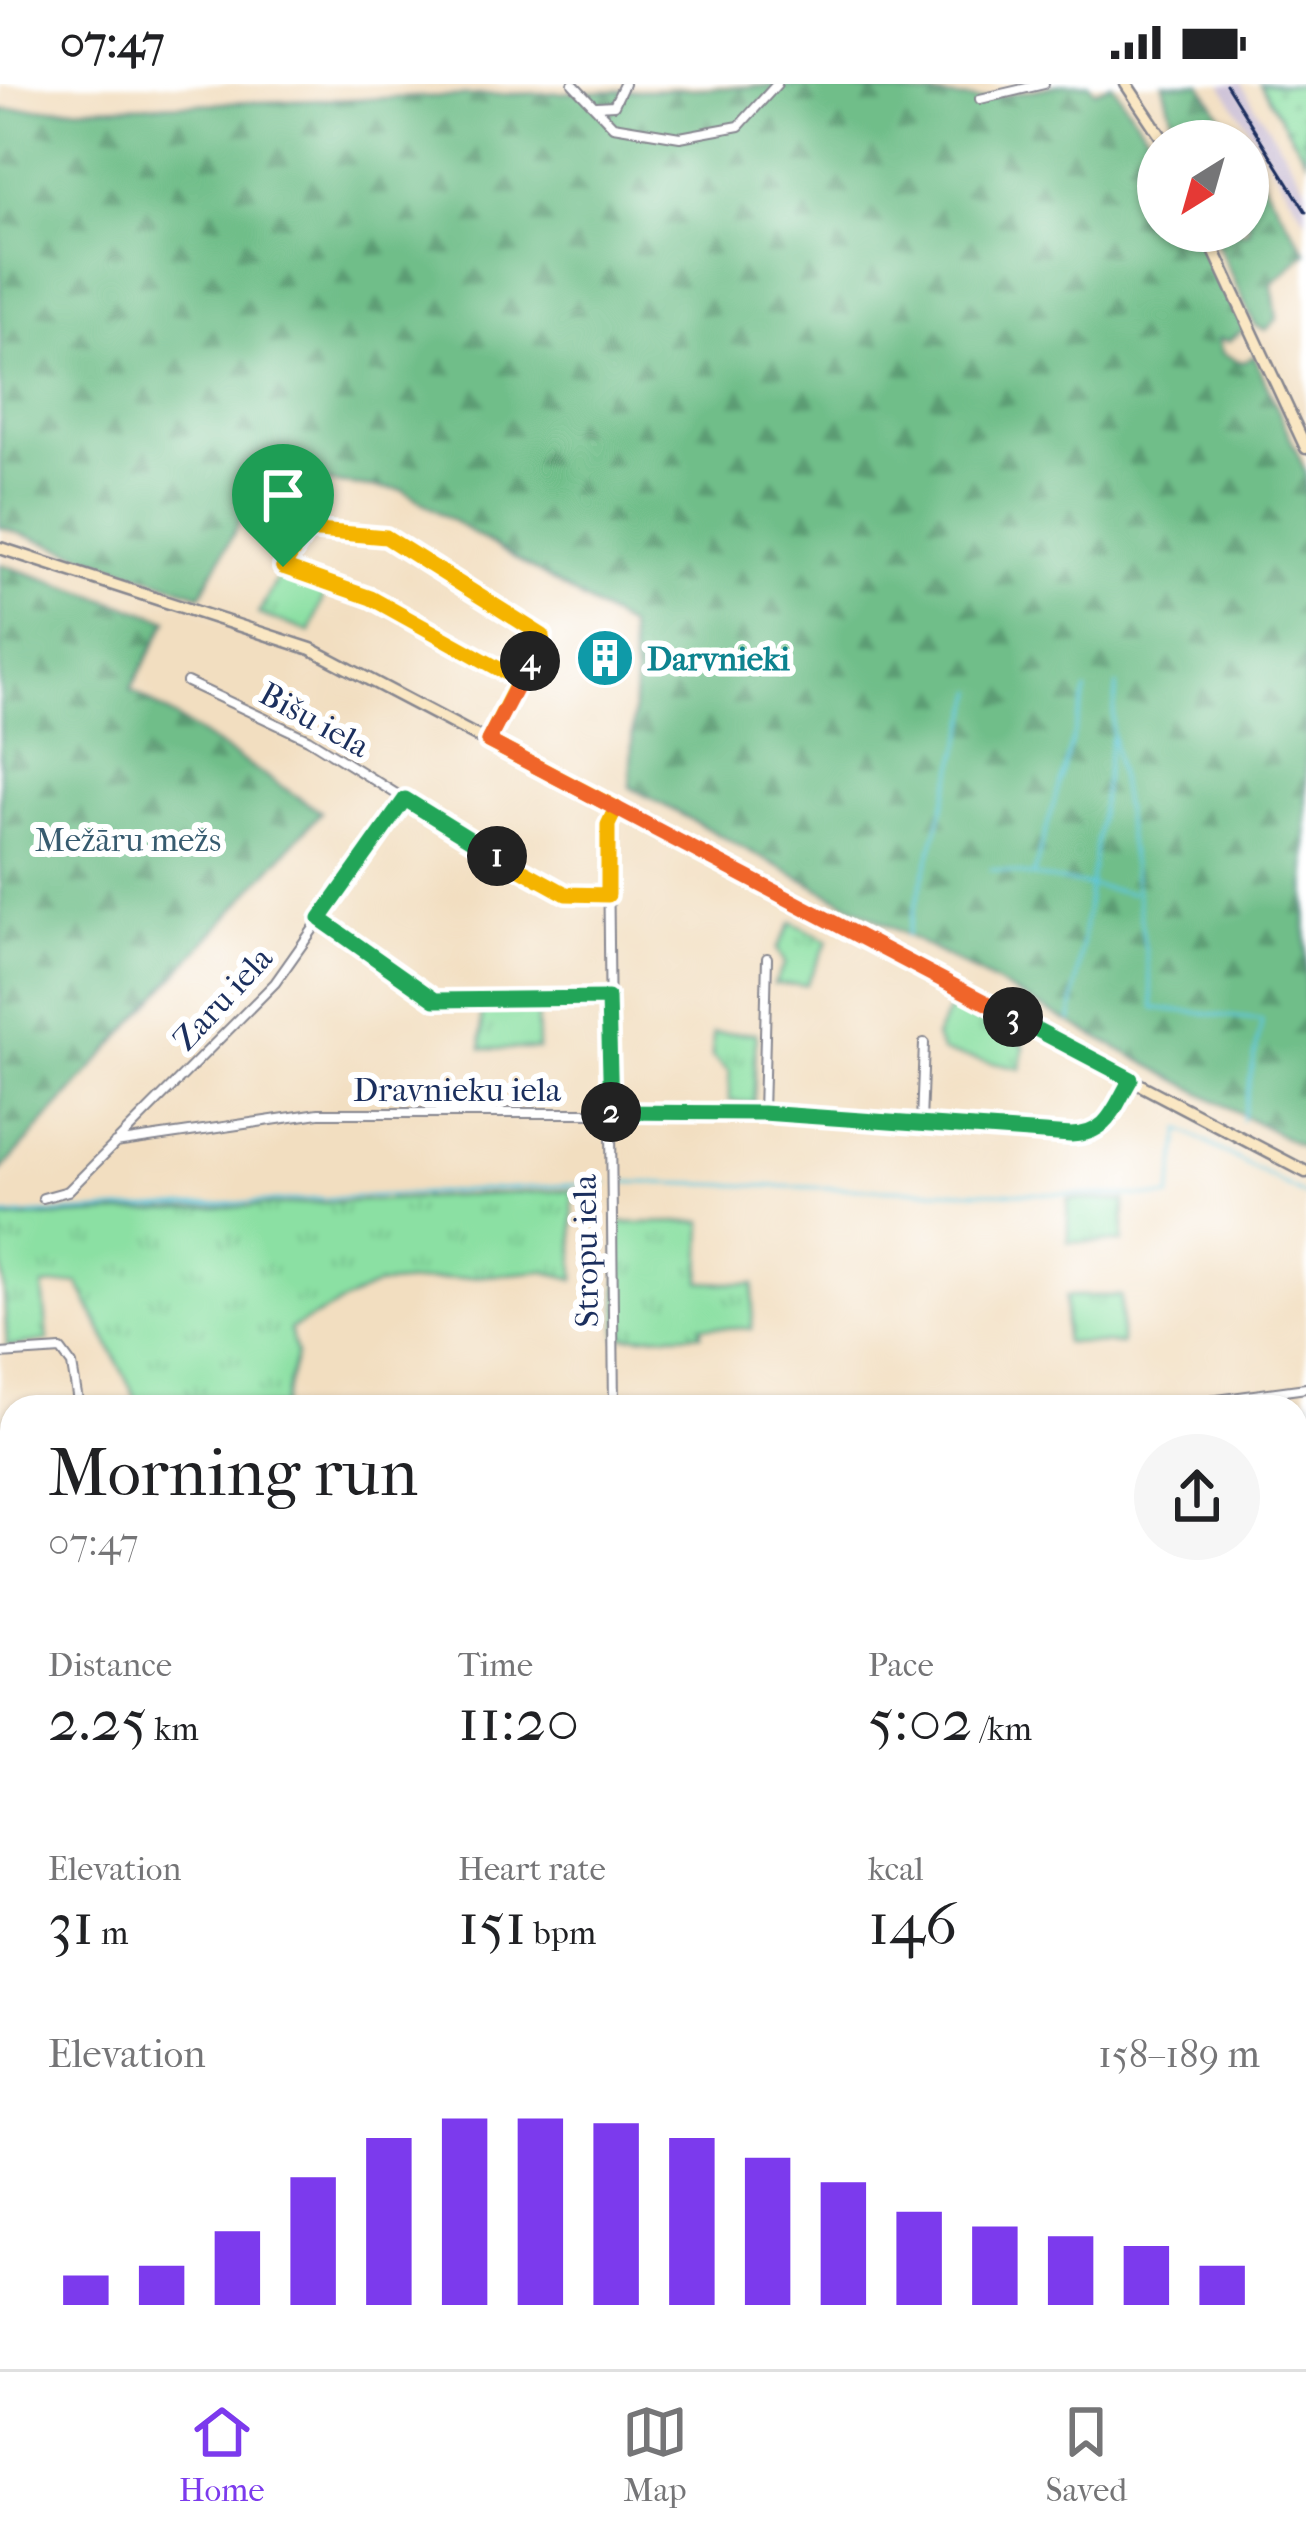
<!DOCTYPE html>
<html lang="en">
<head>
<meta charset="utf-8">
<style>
	body { margin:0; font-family:"IM FELL French Canon",serif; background:#f6f6f6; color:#202124; height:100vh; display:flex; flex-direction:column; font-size:45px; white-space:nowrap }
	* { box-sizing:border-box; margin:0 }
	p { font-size:39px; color:#757577 }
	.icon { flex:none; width:66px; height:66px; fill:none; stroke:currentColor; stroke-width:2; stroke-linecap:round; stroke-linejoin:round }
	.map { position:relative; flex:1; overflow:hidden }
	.sheet { position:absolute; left:0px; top:1311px; width:1308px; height:975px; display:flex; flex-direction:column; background:#fff; border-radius:36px 36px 0 0; box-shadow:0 3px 9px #0004 }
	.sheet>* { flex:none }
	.needle { width:78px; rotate:217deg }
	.fabs { position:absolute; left:1137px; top:36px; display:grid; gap:24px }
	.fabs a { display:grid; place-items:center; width:132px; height:132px; border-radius:50%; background:#fff; box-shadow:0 3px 9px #0004; font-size:60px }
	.pin { position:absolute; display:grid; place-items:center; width:102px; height:102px; color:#fff; margin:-123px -51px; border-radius:50% 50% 50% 0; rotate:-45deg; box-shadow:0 0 12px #0007 }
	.pin .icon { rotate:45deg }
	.km { position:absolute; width:60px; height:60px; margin:-30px; border-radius:50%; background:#222; color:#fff; font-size:33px; line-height:60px; text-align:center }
	.round { display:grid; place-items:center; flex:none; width:126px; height:126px; border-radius:63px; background:#f6f6f6 }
	.head { display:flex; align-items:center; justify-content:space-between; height:204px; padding:0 48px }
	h1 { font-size:66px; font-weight:600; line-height:90px }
	.stats { display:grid; grid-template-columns:repeat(3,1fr); gap:18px; height:204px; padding:12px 48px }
	.stats div { display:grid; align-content:center }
	.stats b { font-size:60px; font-weight:600 }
	.stats small { font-size:33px; font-weight:400 }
	.stats p { font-size:33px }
	.chart { height:336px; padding:24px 48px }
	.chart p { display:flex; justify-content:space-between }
	.chart svg { width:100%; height:216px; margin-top:12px; stroke:#7c3aed; stroke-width:6 }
	.status { display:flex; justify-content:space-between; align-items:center; height:84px; padding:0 60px; background:#fff; direction:ltr }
	.status svg { height:33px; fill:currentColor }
	.menu { display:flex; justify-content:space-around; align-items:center; height:168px; border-top:3px solid #e0e0e0; background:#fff; font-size:33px; color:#757577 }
	.menu a { display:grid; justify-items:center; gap:6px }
	.menu .active { color:#7c3aed }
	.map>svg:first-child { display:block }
</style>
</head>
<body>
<div class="status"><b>07:47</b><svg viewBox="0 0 49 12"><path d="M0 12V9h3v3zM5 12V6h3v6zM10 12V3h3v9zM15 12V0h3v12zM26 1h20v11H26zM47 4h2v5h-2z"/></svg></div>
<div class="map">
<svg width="1306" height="2285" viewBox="0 0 1306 2285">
	<defs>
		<pattern id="industrial-furrows" width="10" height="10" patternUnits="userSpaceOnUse" patternTransform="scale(3)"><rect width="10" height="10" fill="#cbbfd5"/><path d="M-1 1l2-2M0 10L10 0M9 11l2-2" fill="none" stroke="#aea4b9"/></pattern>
		<pattern id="grass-tufts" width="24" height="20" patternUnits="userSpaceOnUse" patternTransform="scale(3)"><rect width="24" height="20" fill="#8be0a3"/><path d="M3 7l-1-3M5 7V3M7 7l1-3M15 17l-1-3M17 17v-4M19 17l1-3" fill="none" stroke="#77c08f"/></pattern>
		<pattern id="forest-firs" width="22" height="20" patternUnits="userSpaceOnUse" patternTransform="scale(3)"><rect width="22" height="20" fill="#70be89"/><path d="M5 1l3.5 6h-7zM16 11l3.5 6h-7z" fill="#5b9b73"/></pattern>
		<pattern id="park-dots" width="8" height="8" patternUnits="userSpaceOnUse" patternTransform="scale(3)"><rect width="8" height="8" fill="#8be0a3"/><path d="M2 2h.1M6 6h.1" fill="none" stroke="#77c08f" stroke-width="1.8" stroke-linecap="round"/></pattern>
	</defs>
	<rect width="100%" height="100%" fill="#fff"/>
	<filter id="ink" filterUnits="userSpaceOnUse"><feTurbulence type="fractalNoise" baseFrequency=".00833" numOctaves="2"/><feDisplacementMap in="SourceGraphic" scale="24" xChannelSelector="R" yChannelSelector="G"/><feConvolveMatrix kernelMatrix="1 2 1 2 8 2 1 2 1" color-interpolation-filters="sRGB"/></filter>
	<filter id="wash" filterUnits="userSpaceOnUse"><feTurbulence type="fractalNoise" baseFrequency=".004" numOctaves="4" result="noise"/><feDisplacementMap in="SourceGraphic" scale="48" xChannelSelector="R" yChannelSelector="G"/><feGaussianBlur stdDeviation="2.7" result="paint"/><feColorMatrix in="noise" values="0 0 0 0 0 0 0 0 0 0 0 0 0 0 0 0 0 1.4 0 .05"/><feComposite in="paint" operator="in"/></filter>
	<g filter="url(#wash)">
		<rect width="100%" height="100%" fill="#f2dec0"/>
		<path fill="url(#industrial-furrows)" d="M12 1736V1964L0 1959V1741Z"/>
		<path fill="#cbbfd5" d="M1221 0H1241L1286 70 1306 103V136Z"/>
		<path fill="url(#grass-tufts)" stroke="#538880" stroke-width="3" d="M281 488 327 503 310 548 258 530Z
			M792 838 828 857 806 901 774 900 785 879 777 865Z
			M951 922 1024 961 1021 985 942 968 935 953Z
			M537 923 538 965H482L481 924Z
			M713 949H756L754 1019 729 1017V988L712 973Z
			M572 1106 575 1195 542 1187 377 1201 290 1245 296 1271 282 1323H140L78 1199 43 1202 48 1257 7 1263 0 1135Z
			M1068 1115 1125 1117 1123 1158H1068Z
			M703 1138 701 1198 754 1200 752 1245 702 1242 701 1250 617 1253 618 1139Z
			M1066 1212H1121V1260L1064 1258Z
			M0 1568 12 1570V1716L0 1741Z
			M12 1986V2274H502L504 2285H19L0 2276V1994Z
			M651 2274H973L982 2285H663Z"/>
		<path fill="url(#forest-firs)" stroke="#467674" stroke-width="3" d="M1065 0H1089L1095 7 1112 0 1158 66V147H1199L1244 245 1229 257 1218 255 1222 269 1242 278 1254 272 1306 389V1065L630 703 635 597 628 543 402 406 264 392 201 511 0 443V26L807 1 979 16Z
			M1163 0H1201L1237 57H1178Z
			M1248 74 1306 168 1272 200 1277 235 1266 246 1255 241 1211 147H1248Z
			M0 480 168 536 131 605 321 728 0 1088Z
			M1306 1318V1581H1296V1323H1262Z
			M1296 1625 1306 1626V1951L1296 1944Z
			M1296 2169 1306 2179 1305 2285H982L973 2274H1296Z
			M502 2274H651L663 2285H504Z"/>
		<path fill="url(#park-dots)" stroke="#538880" stroke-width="3" d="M1260 0 1306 1V75Z"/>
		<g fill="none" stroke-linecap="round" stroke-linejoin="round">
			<path stroke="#5ec6da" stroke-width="3" d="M1112 644 1117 601
				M1112 646 1154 924 1262 936 1242 1036
				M991 785 1132 809
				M1033 792 1086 607
				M907 852 976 607
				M1071 937 1111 654
				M622 1098 1170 1113 1181 1045 1306 1112
				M0 1132 607 1099
				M3 1965 12 1961
				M0 2105 12 2110
				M0 2258 12 2263
				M35 2274 59 2285
				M361 2274 384 2285
				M492 2274 494 2285
				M670 2274 683 2285
				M860 2274 874 2285"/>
		</g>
	</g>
	<g filter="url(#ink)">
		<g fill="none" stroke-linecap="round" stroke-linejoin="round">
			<defs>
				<path id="street" d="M573 0 613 42 680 53 739 42 777 0
					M980 15 1044 0
					M597 22 614 21 624 0
					M187 598 308 655 538 798 566 810H608
					M488 657 543 552 386 453 306 446 283 483 371 514 519 596
					M320 835 435 916 607 914
					M763 1029 767 874
					M921 1039 924 959
					M115 1059 319 1029H763L1093 1050 1105 1042 1131 995
					M43 1114 68 1107 275 899 405 715
					M0 1270 61 1266 72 1281 79 1323
					M614 1323 608 766V741L616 724
					M1165 1323 1306 1304
					M1296 1949V1955
					M1296 2135 1306 2127"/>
				<path id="secondary" d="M1126 0 1164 57
					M1205 147 1306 364
					M0 464 311 565 1306 1088
					M1296 1596H1306
					M0 1981 12 1975"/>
			</defs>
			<use href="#street" stroke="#86868f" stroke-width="12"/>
			<use href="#secondary" stroke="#86868f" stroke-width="15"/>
			<use href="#street" stroke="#fff" stroke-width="8"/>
			<use href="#secondary" stroke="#fae7c3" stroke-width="10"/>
			<path stroke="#1b2f5e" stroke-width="3" d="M1226 0 1306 128"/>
		</g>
	</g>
	<g fill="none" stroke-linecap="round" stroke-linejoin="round" filter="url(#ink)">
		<defs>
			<path id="split-1" d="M283 483 371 514 519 596 488 657 616 724 608 741V811L566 810 497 772"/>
			<path id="split-2" d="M497 772 405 715 320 835 435 916 608 914 611 1028"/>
			<path id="split-3" d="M611 1028 763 1029 1071 1051C1109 1050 1113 1025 1131 995L1013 933"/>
			<path id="split-4" d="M530 577 488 657 1013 933"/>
			<path id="split-5" d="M283 483 307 446 386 453 543 552 530 577"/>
		</defs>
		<use href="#split-1" stroke="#fff" stroke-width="24"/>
		<use href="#split-2" stroke="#fff" stroke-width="24"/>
		<use href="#split-3" stroke="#fff" stroke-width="24"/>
		<use href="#split-4" stroke="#fff" stroke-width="24"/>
		<use href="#split-5" stroke="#fff" stroke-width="24"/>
		<use href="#split-1" stroke="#f5b400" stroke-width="15"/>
		<use href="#split-2" stroke="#22a559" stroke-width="15"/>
		<use href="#split-3" stroke="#22a559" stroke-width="15"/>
		<use href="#split-4" stroke="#f0652b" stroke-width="15"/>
		<use href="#split-5" stroke="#f5b400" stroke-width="15"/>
	</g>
	<defs>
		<symbol id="building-disc" viewBox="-11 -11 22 22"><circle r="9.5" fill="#0f9aa8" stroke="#fff"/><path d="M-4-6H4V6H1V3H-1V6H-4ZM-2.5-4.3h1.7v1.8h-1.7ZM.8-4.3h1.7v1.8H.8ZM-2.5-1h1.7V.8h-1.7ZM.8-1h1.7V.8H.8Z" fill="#fff"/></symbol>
	</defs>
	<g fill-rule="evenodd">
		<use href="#building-disc" x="572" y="541" width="66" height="66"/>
	</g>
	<g text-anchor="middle" stroke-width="12" stroke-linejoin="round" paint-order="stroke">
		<g font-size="33" font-weight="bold" fill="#0d838f" stroke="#fff" text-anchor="start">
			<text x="647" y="586">Darvnieki</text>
		</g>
		<g font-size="33" fill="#1b2f5e" stroke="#fff">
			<text transform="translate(315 635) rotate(29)" y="12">Bišu iela</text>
			<text transform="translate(222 914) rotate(-47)" y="12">Zaru iela</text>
			<text x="457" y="1017">Dravnieku iela</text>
			<text transform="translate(585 1167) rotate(-91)" y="12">Stropu iela</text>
		</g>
		<g font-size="33" fill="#375b6f" stroke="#fff">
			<text x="128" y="767">Mežāru mežs</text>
		</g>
	</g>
</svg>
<div class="fabs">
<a><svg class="needle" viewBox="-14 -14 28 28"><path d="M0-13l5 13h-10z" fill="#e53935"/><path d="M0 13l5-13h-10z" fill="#757577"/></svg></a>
</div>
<div class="pin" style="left:283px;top:483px;background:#1e9e55"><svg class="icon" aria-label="arrive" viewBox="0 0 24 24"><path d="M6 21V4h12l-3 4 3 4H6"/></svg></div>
<b class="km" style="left:497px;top:772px">1</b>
<b class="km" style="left:611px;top:1028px">2</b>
<b class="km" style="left:1013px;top:933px">3</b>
<b class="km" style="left:530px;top:577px">4</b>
<section class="sheet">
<div class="head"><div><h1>Morning run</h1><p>07:47</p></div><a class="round"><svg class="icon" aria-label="share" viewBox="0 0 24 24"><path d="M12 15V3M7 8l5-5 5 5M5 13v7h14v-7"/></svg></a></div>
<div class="stats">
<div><p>Distance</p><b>2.25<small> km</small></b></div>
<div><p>Time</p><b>11:20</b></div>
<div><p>Pace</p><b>5:02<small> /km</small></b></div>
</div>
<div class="stats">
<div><p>Elevation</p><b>31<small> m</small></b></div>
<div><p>Heart rate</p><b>151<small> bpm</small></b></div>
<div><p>kcal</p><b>146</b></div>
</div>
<div class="chart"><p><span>Elevation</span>158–189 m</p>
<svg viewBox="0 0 160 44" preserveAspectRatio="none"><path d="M5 44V38M15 44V36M25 44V29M35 44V18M45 44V10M55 44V6M65 44V6M75 44V7M85 44V10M95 44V14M105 44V19M115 44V25M125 44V28M135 44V30M145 44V32M155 44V36"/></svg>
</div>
</section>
</div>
<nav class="menu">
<a class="active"><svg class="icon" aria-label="home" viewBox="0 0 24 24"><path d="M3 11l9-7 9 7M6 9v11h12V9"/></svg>Home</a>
<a><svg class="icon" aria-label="map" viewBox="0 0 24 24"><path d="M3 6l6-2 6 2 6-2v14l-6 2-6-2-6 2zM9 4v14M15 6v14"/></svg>Map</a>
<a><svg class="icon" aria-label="saved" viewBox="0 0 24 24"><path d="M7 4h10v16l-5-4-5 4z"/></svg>Saved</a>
</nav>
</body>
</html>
